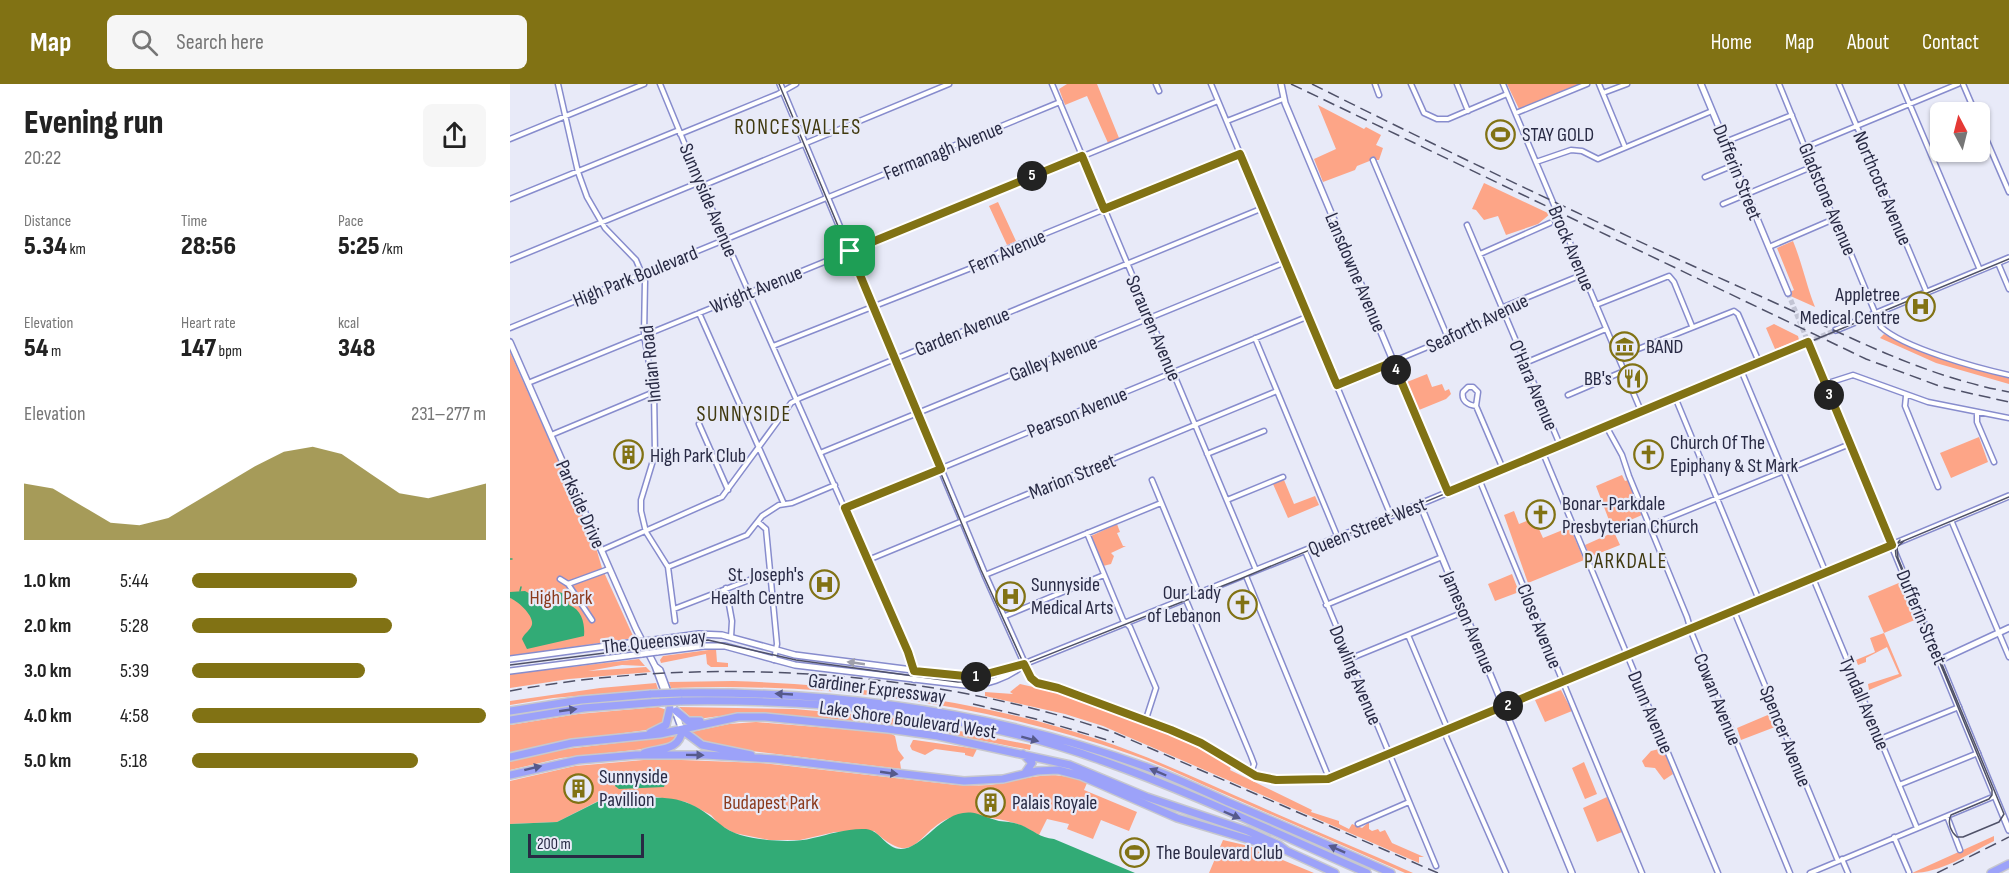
<!DOCTYPE html>
<html lang="en">
<head>
<meta charset="utf-8">
<style>
	body { margin:0; font-family:"Sofia Sans Condensed",sans-serif; background:#f6f6f6; color:#222; height:100vh; display:flex; flex-direction:column; font-size:22px; white-space:nowrap }
	* { box-sizing:border-box; margin:0 }
	p { font-size:20px; color:#767676 }
	.icon { flex:none; width:33px; height:33px; fill:none; stroke:currentColor; stroke-width:2; stroke-linecap:round; stroke-linejoin:round }
	.map { position:relative; flex:1; overflow:hidden }
	.drawer { display:flex; flex-direction:column; background:#fff; width:510px }
	.drawer>* { flex:none }
	.needle { width:39px; rotate:353deg }
	.buttons { position:absolute; left:1420px; top:18px; display:grid; gap:12px }
	.buttons a { display:grid; place-items:center; width:60px; height:60px; border-radius:9px; background:#fff; box-shadow:0 2px 4px #0004; font-size:30px }
	.scale { position:absolute; left:18px; bottom:15px; width:116px; box-sizing:border-box; padding-left:6px; border:3px solid #282a44; border-top:0; font-size:16px; line-height:21px; white-space:nowrap; color:#282a44; -webkit-text-stroke:4px #e8eaf8; paint-order:stroke }
	.pin { position:absolute; display:grid; place-items:center; width:51px; height:51px; color:#fff; margin:-26px; border-radius:12px; box-shadow:0 3px 9px #0006 }
	.km { position:absolute; width:30px; height:30px; margin:-15px; border-radius:50%; background:#222; color:#fff; font-size:16px; line-height:30px; text-align:center }
	.round { display:grid; place-items:center; flex:none; width:63px; height:63px; border-radius:9px; background:#f6f6f6 }
	.headline { display:flex; align-items:center; justify-content:space-between; height:102px; padding:0 24px }
	h1 { font-size:33px; font-weight:800; line-height:45px }
	.metrics { display:grid; grid-template-columns:repeat(3,1fr); gap:9px; height:102px; padding:6px 24px }
	.metrics div { display:grid; align-content:center }
	.metrics b { font-size:26px; font-weight:800 }
	.metrics small { font-size:16px; font-weight:400 }
	.metrics p { font-size:16px }
	.chart { height:168px; padding:12px 24px }
	.chart p { display:flex; justify-content:space-between }
	.chart svg { width:100%; height:108px; margin-top:6px; fill:#817214; opacity:.7 }
	ul { padding:0 24px; list-style:none; font-size:20px }
	li { display:grid; grid-template-columns:96px 72px 1fr; align-items:center; height:45px }
	li i { height:15px; border-radius:8px; background:#817214 }
	header { display:flex; align-items:center; gap:36px; box-sizing:border-box; height:84px; padding:0 30px; background:#817214; color:#fff }
	header strong { font-size:28px }
	nav { display:flex; gap:33px; margin-inline-start:auto; font-size:21px }
	.search { width:420px; height:54px; background:#f6f6f6; display:flex; align-items:center; gap:15px; box-sizing:border-box; padding:0 21px; border-radius:9px; color:#767676; font-size:22px }
	main { display:flex; flex:1; min-height:0 }
	.map>svg:first-child { display:block }
</style>
</head>
<body>
<header>
<strong>Map</strong>
<div class="search"><svg class="icon" aria-label="search" viewBox="0 0 24 24"><circle cx="10" cy="10" r="6"/><path d="M15 15l6 6"/></svg>Search here</div>
<nav><a>Home</a><a>Map</a><a>About</a><a>Contact</a></nav>
</header>
<main>
<section class="drawer">
<div class="headline"><div><h1>Evening run</h1><p>20:22</p></div><a class="round"><svg class="icon" aria-label="share" viewBox="0 0 24 24"><path d="M12 15V3M7 8l5-5 5 5M5 13v7h14v-7"/></svg></a></div>
<div class="metrics">
<div><p>Distance</p><b>5.34<small> km</small></b></div>
<div><p>Time</p><b>28:56</b></div>
<div><p>Pace</p><b>5:25<small> /km</small></b></div>
</div>
<div class="metrics">
<div><p>Elevation</p><b>54<small> m</small></b></div>
<div><p>Heart rate</p><b>147<small> bpm</small></b></div>
<div><p>kcal</p><b>348</b></div>
</div>
<div class="chart"><p><span>Elevation</span>231–277 m</p>
<svg viewBox="0 0 160 44" preserveAspectRatio="none"><path d="M0 44V21L10 23L20 30L30 37L40 38L50 35L60 28L70 21L80 14L90 8L100 6L110 9L120 17L130 25L140 27L150 24L160 21V44z"/></svg>
</div>
<ul>
<li><b>1.0 km</b>5:44<i style="width:56%"></i></li>
<li><b>2.0 km</b>5:28<i style="width:68%"></i></li>
<li><b>3.0 km</b>5:39<i style="width:59%"></i></li>
<li><b>4.0 km</b>4:58<i style="width:100%"></i></li>
<li><b>5.0 km</b>5:18<i style="width:77%"></i></li>
</ul>
</section>
<div class="map">
<svg width="1499" height="789" viewBox="0 0 1499 789">
	<rect width="100%" height="100%" fill="#e8eaf8"/>
	<path fill="#fda587" d="M557 0H587L609 54 598 59 577 12 555 21 549 5Z
		M997 0H1069L1009 25Z
		M808 21 854 45 856 43 871 51 866 61 873 64 869 76H862L847 82 845 86 813 98 804 75 826 65Z
		M974 99 1040 130 1028 140 996 151 988 132 974 136 966 126 962 125Z
		M488 118 506 157 497 161 479 122Z
		M1283 157C1292 179 1296 200 1305 223L1276 210 1284 206 1267 164Z
		M1264 240 1288 252 1289 256 1265 265 1256 244Z
		M1374 250 1428 274 1499 294V300L1426 279 1370 254Z
		M0 268 84 457 92 484 124 554 0 572Z
		M917 290 922 303 932 300 935 307 939 305 941 310 936 315 909 326 897 298Z
		M1469 353 1478 378 1441 394 1430 369Z
		M1112 391 1115 397 1118 396 1132 431 1102 444 1086 402Z
		M774 396 784 420 805 412 809 421 778 434 763 400Z
		M1004 427 1009 440 1024 434 1033 454 1060 443 1074 476 1018 499 994 431Z
		M607 440 610 448 607 449 613 462H616L601 469 604 472 601 480 593 482 581 452Z
		M1104 448 1110 461 1080 473 1075 461Z
		M1002 490 1009 508 985 517 978 500Z
		M1391 498 1407 535 1374 549 1392 592 1359 606 1358 600 1389 590 1377 563 1356 574V578L1348 581 1346 576 1365 568 1360 554 1374 549 1358 512Z
		M206 565 207 578 218 579V583H201L197 580 196 570 151 579 150 576 153 572Z
		M129 575 135 582 112 581 78 587 136 583 141 588 59 595 0 604V590Z
		M223 597C347 601 472 616 590 656 644 674 696 699 749 722 800 745 852 766 903 789H895C834 762 773 736 712 709 681 696 652 681 620 670 473 619 317 598 161 604L159 598Z
		M146 599 148 605 43 614 0 621V617L90 604Z
		M510 600 541 607 646 644 694 667 721 683 720 686 802 726 801 728 829 737V740L839 745 842 740 852 744 859 738V745L862 747 868 745 870 748 875 746 882 759 914 773H909V779L593 642 555 630 475 612V608L503 610 500 608Z
		M1051 606 1062 627 1035 638 1025 616Z
		M148 623 157 626 154 639 144 645 54 657 0 669V641L68 630Z
		M169 623 284 625 379 633 521 661 520 666C449 652 383 640 311 634 266 631 228 627 184 636Z
		M1260 630 1265 643 1231 656 1227 644Z
		M246 638 380 649 385 652 388 666 394 674 390 678 391 685 200 662 180 652 181 648 219 640Z
		M166 652 168 655 152 663 51 674 0 686V677L56 665Z
		M403 656H405L467 665 463 673 455 671V669L425 665 415 671 402 666 400 662Z
		M1153 664 1163 690 1154 696 1145 684 1135 683 1132 677 1141 667Z
		M145 675 251 679 447 701C458 701 469 702 480 701 517 696 540 683 577 699L574 706 627 728 619 747 591 736 583 755 557 745 559 740 537 735 529 751C523 748 518 744 512 742 502 736 456 729 445 732 405 744 409 788 364 747L325 748 290 756H259L224 749 210 741 201 731 176 718 146 713 98 712 47 738 0 740V697L65 682Z
		M1074 678 1087 710 1075 715 1062 684Z
		M1097 713 1112 748 1087 758 1073 724Z
		M1484 752V757C1458 770 1431 789 1402 789Z
		M713 756 739 762 804 789H699Z"/>
	<path fill="#32ab76" d="M41 506 56 510 59 521C73 526 75 542 74 552L17 565 12 555C14 550 18 548 21 543 27 534 8 517 0 514V508L15 507 33 517 36 509Z
		M153 690 157 694 154 703 109 705 105 702V695L108 692Z
		M99 712C122 716 153 710 175 718 189 723 199 731 210 740 222 751 241 754 257 756 271 757 289 758 303 754 320 750 338 744 356 745 370 746 376 765 391 765 415 765 434 720 468 730 474 732 481 735 489 737 497 738 503 738 511 741 523 746 530 754 544 755L625 789H0V740L47 738Z"/>
	<g fill="none" stroke-linecap="round" stroke-linejoin="round">
		<path stroke="#32ab76" stroke-width="1.5" d="M0 475H2
			M10 507 11 503"/>
		<path stroke="#c2c4d4" stroke-width="5" stroke-dasharray="5 2.5" stroke-linecap="butt" d="M1278 209 1298 258 1326 246"/>
		<defs>
			<path id="street" d="M48 0 68 88 77 113 95 144 126 176 135 197 134 251 144 308 145 370 131 416V427L136 448 158 483 165 537
				M150 0 194 107 398 568 404 583V596
				M542 0 746 486
				M646 0 649 7
				M701 0 881 432
				M865 0 869 11
				M901 0 914 29 927 35H938L997 10
				M947 0 958 27
				M993 0 1131 327
				M1089 0 1115 63
				M1269 0 1324 135 1329 141 1371 243C1394 264 1467 284 1499 291
				M1329 0 1417 209
				M1391 0 1470 186
				M1453 0 1465 28
				M1093 9 1117 0
				M1006 29 1077 0
				M717 37 773 15
				M1470 41 1499 108
				M170 50 268 10 286 0
				M0 55 134 0
				M1215 58 1282 31
				M1296 63 1448 0
				M863 76 938 254
				M1026 78 1061 66 1072 67 1088 75 1202 27
				M1195 93 1224 81
				M192 102 439 0
				M0 115 169 46
				M1213 120 1304 82
				M957 141 1050 361
				M1259 163 1324 135
				M970 170 1040 139
				M0 176 190 98
				M1488 179 1499 205
				M1086 221 1159 192 1164 198 1182 242
				M189 229 274 420
				M0 244 550 18
				M745 254 828 454
				M263 262 469 181 490 168 730 70
				M1108 273 1224 227 1228 230 1249 278
				M1015 279 1096 245
				M1231 286 1316 489
				M18 299 708 17
				M1315 300 1343 291 1418 318 1499 334
				M827 301 982 236 996 222 1074 190
				M1058 311 1114 287
				M1396 312 1395 322 1428 403
				M1165 313 1249 516
				M966 322C958 321 951 317 953 308L958 303H963L968 308 966 322 993 385
				M1467 329V338L1484 378
				M189 340 218 406
				M1096 342 1112 371 1119 392 1177 533 1182 550 1280 789
				M41 351 144 308
				M310 369 776 178
				M1033 369 1208 789
				M697 370 754 347
				M969 395 1132 789
				M642 396 689 510
				M717 416 773 393
				M335 424 799 232
				M1441 436 1499 573
				M248 438 256 445 267 560 264 576
				M1139 442 1340 360
				M577 449 613 536 620 543 646 604 636 635
				M92 466 212 413 281 319 290 314 753 124
				M795 467 926 782
				M358 476 767 307
				M158 483 237 451 252 432 269 421 282 419 325 401
				M475 491 651 419
				M736 492 819 694
				M1303 494 1407 744
				M50 495 58 500 82 536
				M58 500 99 485
				M216 504 222 537 221 553
				M676 516 741 672 744 680 741 689
				M816 521 932 473
				M164 525 260 488
				M1224 527 1328 777
				M495 532 594 491
				M898 551 938 646
				M839 575 954 528
				M934 648 996 789
				M1370 655 1449 623
				M1389 701 1468 669
				M1437 732 1450 766
				M848 740 899 718
				M1384 753 1399 788
				M1332 775 1338 789
				M1300 789 1485 712"/>
			<path id="secondary" d="M270 0 475 491 521 594 527 599 548 604 661 646 691 659 746 692 766 696 824 693 1499 412
				M771 0 775 19 938 408
				M1191 0 1278 209
				M1326 246 1499 174
				M0 258 126 545 145 582 150 586 172 646
				M910 420 1062 789
				M144 556 189 550 212 551 285 571 457 593 480 591 514 580 910 420 1298 258 1499 746
				M147 568 194 562H215L285 581 455 601C475 602 498 594 513 581
				M0 575 126 558
				M1430 576 1499 544
				M145 582 159 620
				M0 587 132 570"/>
			<path id="highway" d="M170 609C331 607 487 628 639 684 666 694 692 706 718 718 773 741 827 765 881 789
				M171 617C313 615 459 628 593 677 683 709 770 751 857 789
				M0 627 71 616 141 610
				M166 627 178 637H190
				M0 636 74 624 151 618
				M172 646 192 661 241 671
				M140 649 156 641 160 624
				M134 669C150 664 170 667 172 646
				M513 670 522 679 515 689
				M0 673 62 659 150 650 228 633H255L378 645 428 652 560 681 637 713 738 747 769 761 777 767
				M0 691 68 676 126 671H195L265 675 454 697 493 695 527 687 548 686 571 692 667 734 777 767 825 789
				M1481 789 1499 780"/>
		</defs>
		<use href="#street" stroke="#878ccd" stroke-width="7"/>
		<use href="#secondary" stroke="#878ccd" stroke-width="8"/>
		<use href="#highway" stroke="#c7c8ce" stroke-width="10"/>
		<use href="#street" stroke="#fff" stroke-width="4"/>
		<use href="#secondary" stroke="#fff" stroke-width="5"/>
		<use href="#highway" stroke="#9ca2f9" stroke-width="7"/>
		<path stroke="#4f5168" stroke-width="1.5" d="M269 0 471 486 521 596 662 647 690 660 746 693 767 697 818 696 829 692 1499 413
			M1390 456 1385 462 1386 472 1482 706V711L1479 715 1441 731C1437 739 1441 748 1447 753H1453L1489 738 1494 730 1388 474 1387 463 1394 457
			M0 581 198 556 286 576 448 598 472 597 730 495 1499 175"/>
		<path stroke="#4f5168" stroke-width="1.5" stroke-dasharray="12 6" stroke-linecap="butt" d="M781 0 1356 275 1432 303 1499 318
			M802 0C950 74 1099 145 1250 212 1333 249 1408 291 1499 308
			M0 607C191 571 421 585 605 649L928 789
			M463 620 526 635 604 658
			M1427 789 1499 753"/>
		<defs>
			<path id="secondary-bridge" d="M126 558 144 556
				M132 570 147 568"/>
			<path id="highway-bridge" d="M141 610 170 609
				M151 618 171 617"/>
		</defs>
		<use href="#secondary-bridge" stroke="#878ccd" stroke-width="8" stroke-linecap="butt"/>
		<use href="#highway-bridge" stroke="#c7c8ce" stroke-width="10" stroke-linecap="butt"/>
		<use href="#secondary-bridge" stroke="#fff" stroke-width="5"/>
		<use href="#highway-bridge" stroke="#9ca2f9" stroke-width="7"/>
	</g>
	<defs><path id="oneway-solid" d="M-6-.8H1V-3.2L6.5 0L1 3.2V.8H-6Z" transform="scale(1.5)"/></defs>
	<use fill="#9e9fab" href="#oneway-solid" transform="translate(346 579) rotate(-172)"/>
	<g fill="#565a8c">
		<use href="#oneway-solid" transform="translate(274 610) rotate(-177)"/>
		<use href="#oneway-solid" transform="translate(58 626) rotate(-8)"/>
		<use href="#oneway-solid" transform="translate(520 655) rotate(15)"/>
		<use href="#oneway-solid" transform="translate(185 671) rotate(1)"/>
		<use href="#oneway-solid" transform="translate(23 684) rotate(-14)"/>
		<use href="#oneway-solid" transform="translate(648 688) rotate(-157)"/>
		<use href="#oneway-solid" transform="translate(379 689) rotate(8)"/>
		<use href="#oneway-solid" transform="translate(722 731) rotate(23)"/>
		<use href="#oneway-solid" transform="translate(827 765) rotate(-156)"/>
	</g>
	<g fill="none" stroke-linecap="round" stroke-linejoin="round">
		<defs>
			<path id="route" d="M730 70 827 301 883 278 938 408 1298 258 1382 461 818 695 766 696 746 692 691 659 661 646 548 604 527 599 521 594 514 580 465 593 404 587 398 568 335 424 431 385 340 167 572 72 594 125Z"/>
		</defs>
		<use href="#route" stroke="#fff" stroke-width="12"/>
		<use href="#route" stroke="#817214" stroke-width="8"/>
	</g>
	<defs>
		<symbol id="stadium-ring" viewBox="-11 -11 22 22"><circle r="9.5" fill="#e8eaf8" stroke="#817214" stroke-width="1.5"/><path d="M0-5a6.5 5 0 1 0 0 10a6.5 5 0 1 0 0-10ZM-3.5-1.8h7v3.6h-7Z" fill="#817214"/></symbol>
		<symbol id="hospital-ring" viewBox="-11 -11 22 22"><circle r="9.5" fill="#e8eaf8" stroke="#817214" stroke-width="1.5"/><path d="M-5-5h3v3.5h4V-5h3V5h-3V1.5h-4V5h-3Z" fill="#817214"/></symbol>
		<symbol id="museum-ring" viewBox="-11 -11 22 22"><circle r="9.5" fill="#e8eaf8" stroke="#817214" stroke-width="1.5"/><path d="M0-6L6-3V-2H-6V-3ZM-5-1h2V3h-2ZM-1-1h2V3h-2ZM3-1h2V3H3ZM-6 4H6V6H-6Z" fill="#817214"/></symbol>
		<symbol id="restaurant-ring" viewBox="-11 -11 22 22"><circle r="9.5" fill="#e8eaf8" stroke="#817214" stroke-width="1.5"/><path d="M-5-6h1v4h1v-4h1v4h1v-4h1v5L-1.5 .5V6h-2V.5L-5-1ZM5-6V6H3V1.5H1.5Q1.5-4 5-6Z" fill="#817214"/></symbol>
		<symbol id="church-ring" viewBox="-11 -11 22 22"><circle r="9.5" fill="#e8eaf8" stroke="#817214" stroke-width="1.5"/><path d="M-1.2-6h2.4v3.5h3.3v2.4h-3.3V6h-2.4V-.1h-3.3v-2.4h3.3Z" fill="#817214"/></symbol>
		<symbol id="building-ring" viewBox="-11 -11 22 22"><circle r="9.5" fill="#e8eaf8" stroke="#817214" stroke-width="1.5"/><path d="M-4-6H4V6H1V3H-1V6H-4ZM-2.5-4.3h1.7v1.8h-1.7ZM.8-4.3h1.7v1.8H.8ZM-2.5-1h1.7V.8h-1.7ZM.8-1h1.7V.8H.8Z" fill="#817214"/></symbol>
	</defs>
	<g fill-rule="evenodd">
		<use href="#stadium-ring" x="974" y="34" width="33" height="33"/>
		<use href="#hospital-ring" x="1394" y="206" width="33" height="33"/>
		<use href="#museum-ring" x="1098" y="246" width="33" height="33"/>
		<use href="#restaurant-ring" x="1106" y="278" width="33" height="33"/>
		<use href="#church-ring" x="1122" y="354" width="33" height="33"/>
		<use href="#building-ring" x="102" y="354" width="33" height="33"/>
		<use href="#church-ring" x="1014" y="414" width="33" height="33"/>
		<use href="#hospital-ring" x="298" y="484" width="33" height="33"/>
		<use href="#hospital-ring" x="484" y="496" width="33" height="33"/>
		<use href="#church-ring" x="716" y="504" width="33" height="33"/>
		<use href="#building-ring" x="52" y="688" width="33" height="33"/>
		<use href="#building-ring" x="464" y="702" width="33" height="33"/>
		<use href="#stadium-ring" x="608" y="752" width="33" height="33"/>
	</g>
	<g text-anchor="middle" stroke-width="4.5" stroke-linejoin="round" paint-order="stroke">
		<g font-size="20" fill="#282a44" stroke="#e8eaf8" text-anchor="start">
			<text x="1012" y="57">STAY GOLD</text>
			<text x="1390" y="217" text-anchor="end">Appletree<tspan x="1390" dy="23">Medical Centre</tspan></text>
			<text x="1136" y="269">BAND</text>
			<text x="1102" y="301" text-anchor="end">BB's</text>
			<text x="1160" y="365">Church Of The<tspan x="1160" dy="23">Epiphany &amp; St Mark</tspan></text>
			<text x="140" y="378">High Park Club</text>
			<text x="1052" y="426">Bonar-Parkdale<tspan x="1052" dy="23">Presbyterian Church</tspan></text>
			<text x="294" y="497" text-anchor="end">St. Joseph's<tspan x="294" dy="23">Health Centre</tspan></text>
			<text x="521" y="507">Sunnyside<tspan x="521" dy="23">Medical Arts</tspan></text>
			<text x="711" y="515" text-anchor="end">Our Lady<tspan x="711" dy="23">of Lebanon</tspan></text>
			<text x="89" y="699">Sunnyside<tspan x="89" dy="23">Pavillion</tspan></text>
			<text x="502" y="725">Palais Royale</text>
			<text x="646" y="775">The Boulevard Club</text>
		</g>
		<g font-size="20" fill="#282a44" stroke="#e8eaf8">
			<text transform="translate(433 66) rotate(-22)" y="7">Fermanagh Avenue</text>
			<text transform="translate(1228 88) rotate(68)" y="7">Dufferin Street</text>
			<text transform="translate(1373 104) rotate(67)" y="7">Northcote Avenue</text>
			<text transform="translate(1318 115) rotate(67)" y="7">Gladstone Avenue</text>
			<text transform="translate(199 116) rotate(67)" y="7">Sunnyside Avenue</text>
			<text transform="translate(1062 164) rotate(67)" y="7">Brock Avenue</text>
			<text transform="translate(497 167) rotate(-24)" y="7">Fern Avenue</text>
			<text transform="translate(846 188) rotate(67)" y="7">Lansdowne Avenue</text>
			<text transform="translate(125 192) rotate(-22)" y="7">High Park Boulevard</text>
			<text transform="translate(246 205) rotate(-22)" y="7">Wright Avenue</text>
			<text transform="translate(967 239) rotate(-26)" y="7">Seaforth Avenue</text>
			<text transform="translate(644 244) rotate(67)" y="7">Sorauren Avenue</text>
			<text transform="translate(452 247) rotate(-22)" y="7">Garden Avenue</text>
			<text transform="translate(543 274) rotate(-22)" y="7">Galley Avenue</text>
			<text transform="translate(140 280) rotate(-96)" y="7">Indian Road</text>
			<text transform="translate(1024 301) rotate(67)" y="7">O'Hara Avenue</text>
			<text transform="translate(567 328) rotate(-22)" y="7">Pearson Avenue</text>
			<text transform="translate(562 392) rotate(-22)" y="7">Marion Street</text>
			<text transform="translate(71 420) rotate(66)" y="7">Parkside Drive</text>
			<text transform="translate(857 442) rotate(-22)" y="7">Queen Street West</text>
			<text transform="translate(1412 533) rotate(67)" y="7">Dufferin Street</text>
			<text transform="translate(959 538) rotate(67)" y="7">Jameson Avenue</text>
			<text transform="translate(1030 542) rotate(68)" y="7">Close Avenue</text>
			<text transform="translate(144 557) rotate(-6)" y="7">The Queensway</text>
			<text transform="translate(846 591) rotate(67)" y="7">Dowling Avenue</text>
			<text transform="translate(367 604) rotate(7)" y="7">Gardiner Expressway</text>
			<text transform="translate(1208 615) rotate(68)" y="7">Cowan Avenue</text>
			<text transform="translate(1355 619) rotate(67)" y="7">Tyndall Avenue</text>
			<text transform="translate(1141 628) rotate(67)" y="7">Dunn Avenue</text>
			<text transform="translate(398 635) rotate(8)" y="7">Lake Shore Boulevard West</text>
			<text transform="translate(1276 652) rotate(68)" y="7">Spencer Avenue</text>
		</g>
		<g font-size="20" fill="#8b3a1d" stroke="#e8eaf8">
			<text x="51" y="520">High Park</text>
			<text x="261" y="725">Budapest Park</text>
		</g>
		<g font-size="21" letter-spacing="1.5" fill="#40390f" stroke="#e8eaf8">
			<text x="288" y="50">RONCESVALLES</text>
			<text x="234" y="337">SUNNYSIDE</text>
			<text x="1116" y="484">PARKDALE</text>
		</g>
	</g>
</svg>
<div class="buttons">
<a><svg class="needle" viewBox="-14 -14 28 28"><path d="M0-13l5 13h-10z" fill="#e53935"/><path d="M0 13l5-13h-10z" fill="#767676"/></svg></a>
</div>
<div class="scale">200 m</div>
<div class="pin" style="left:340px;top:167px;background:#1e9e55"><svg class="icon" aria-label="arrive" viewBox="0 0 24 24"><path d="M6 21V4h12l-3 4 3 4H6"/></svg></div>
<b class="km" style="left:466px;top:593px">1</b>
<b class="km" style="left:998px;top:622px">2</b>
<b class="km" style="left:1319px;top:311px">3</b>
<b class="km" style="left:886px;top:286px">4</b>
<b class="km" style="left:522px;top:92px">5</b>
</div>
</main>
</body>
</html>
